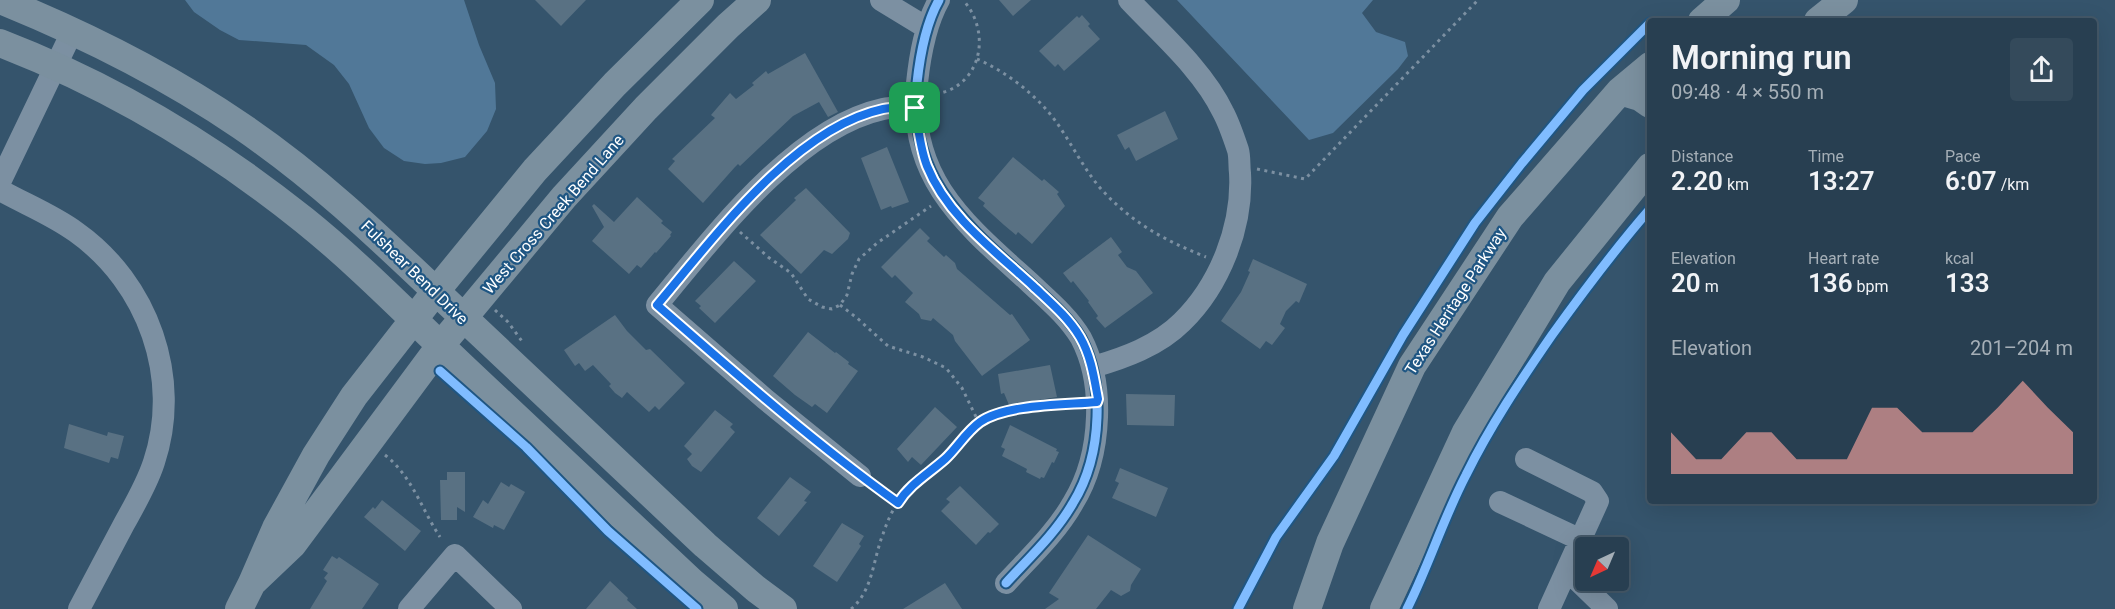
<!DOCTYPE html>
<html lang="en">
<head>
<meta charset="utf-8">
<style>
	body { margin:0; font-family:Roboto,sans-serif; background:#344a5b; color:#f1f3f6; height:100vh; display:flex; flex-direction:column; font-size:22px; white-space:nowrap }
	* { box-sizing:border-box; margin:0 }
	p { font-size:20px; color:#a5afb7 }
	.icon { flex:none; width:33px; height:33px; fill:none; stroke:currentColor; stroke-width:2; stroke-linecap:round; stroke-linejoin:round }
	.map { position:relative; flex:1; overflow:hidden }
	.sheet { position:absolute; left:1647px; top:18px; width:450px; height:486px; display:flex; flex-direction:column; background:#283f51; border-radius:6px; box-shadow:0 6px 24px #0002,0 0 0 2px #445868 }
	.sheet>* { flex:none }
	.needle { width:39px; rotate:224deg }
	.fabs { position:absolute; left:1575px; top:537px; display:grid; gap:12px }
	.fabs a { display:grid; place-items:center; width:54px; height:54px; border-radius:6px; background:#283f51; box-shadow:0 6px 24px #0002,0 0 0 2px #445868; font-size:30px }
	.pin { position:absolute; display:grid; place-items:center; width:51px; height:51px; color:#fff; margin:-26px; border-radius:12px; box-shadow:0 3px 9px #0006 }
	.round { display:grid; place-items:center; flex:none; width:63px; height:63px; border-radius:6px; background:#344a5b }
	.overview { display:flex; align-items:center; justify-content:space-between; height:102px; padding:0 24px }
	h1 { font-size:33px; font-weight:600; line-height:45px }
	.stats { display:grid; grid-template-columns:repeat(3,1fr); gap:9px; height:102px; padding:6px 24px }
	.stats div { display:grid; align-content:center }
	.stats b { font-size:26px; font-weight:600 }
	.stats small { font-size:16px; font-weight:400 }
	.stats p { font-size:16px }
	.chart { height:168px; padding:12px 24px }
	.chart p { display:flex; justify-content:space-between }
	.chart svg { width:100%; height:108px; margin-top:6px; fill:#e69b98; opacity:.7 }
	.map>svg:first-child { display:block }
</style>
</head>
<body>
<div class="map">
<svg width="2115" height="609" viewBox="0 0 2115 609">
	<rect width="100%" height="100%" fill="#35546c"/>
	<path fill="#517898" d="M185 0H464L479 45 495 83 496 109 487 131 465 157 441 163 425 164 404 161 384 148 369 128 349 84 334 65 306 45 239 40 220 30 194 12Z
		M1177 0H1373L1362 13 1376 32 1405 42 1408 56 1398 69 1333 133 1309 140Z"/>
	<path fill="#597183" d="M535 0H586L561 26Z
		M999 0H1031L1013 16Z
		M1082 15 1090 24 1088 26 1100 39 1064 71 1058 64 1055 67 1039 51 1077 16 1079 18Z
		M805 53 838 112 828 117 819 102 793 116 740 166 738 164 735 167 703 203 668 169 675 161 672 159 715 118 711 115 730 93 736 99 754 85 752 83 766 71 768 74Z
		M1165 111 1178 139 1136 161 1129 147 1125 150 1117 135Z
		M887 147 909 202 892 208 891 206 881 210 861 158Z
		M1013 157 1042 181 1044 179 1059 192 1057 194 1065 206 1032 244 1018 232 1016 235 1004 225 983 206 985 203 978 198Z
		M806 188 850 233 848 239 832 254 824 250 801 274 760 235 796 200 794 198Z
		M637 197 663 221 661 223 672 232 670 235 671 236 656 253 655 252 641 268 637 265 629 274 592 241 604 227 592 206 594 204 614 222Z
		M920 228 930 238 927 241 944 257 946 255 955 263 957 269 1010 315 1012 314 1030 340 982 376 955 341 953 335 933 318 931 321 921 319 919 314 905 302 913 293 895 275 892 278 881 267Z
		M1111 237 1122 252 1118 255 1127 267 1136 271 1153 293 1105 328 1096 318 1098 316 1088 302 1089 301 1073 281 1071 283 1063 273Z
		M1253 259 1307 284 1299 303 1296 301 1286 311 1280 324 1285 328 1272 345 1266 341 1260 349 1221 321 1241 292 1250 272 1248 271Z
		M734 261 756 281 715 323 699 308 701 306 695 301Z
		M615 315 627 331 646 350 650 349 685 383 659 410 655 406 649 412 627 392 622 398 615 393 609 386 611 384 593 365 585 371 579 363 575 366 564 350Z
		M808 332 835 353 836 352 849 362 848 364 858 371 827 413 815 404 812 407 795 395 773 376Z
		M1050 365 1057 397 1009 405 1004 393 1001 394 998 374Z
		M1126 394 1175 395 1174 426 1127 425Z
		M935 407 957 427 921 465 912 457 908 462 897 449Z
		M715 410 733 424 730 427 735 432 701 472 692 466 687 459 692 454 684 446Z
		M69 424 107 436 108 432 124 436 118 459 111 457 109 463 64 448Z
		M1010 425 1057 449 1056 451 1059 452 1054 463 1052 462 1044 478 1041 477 1040 479 1026 472 1027 469 1002 456 1005 449 1001 447Z
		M1120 468 1168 488 1156 517 1112 498 1119 483 1115 481Z
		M447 472H465V512L457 507V520H441L440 480H447Z
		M790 477 811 492 804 501 807 502 779 536 757 518Z
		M501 482 509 487 511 484 525 492 504 530 494 525 493 528 473 517 483 500 488 504Z
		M960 486 999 524 990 533 988 532 976 545 941 511 950 502 946 499Z
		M382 500 421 531 405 551 364 517 373 507 375 509Z
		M842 523 864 536 859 544 861 546 837 582 813 566Z
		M1088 535 1141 569 1131 585 1130 591 1121 596 1111 590 1096 609H1045L1059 599 1049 593Z
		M332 556 337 559 339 557 379 584 362 609H310L327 581 324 578 328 573 323 570Z
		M610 581 628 598 627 600 637 609H586Z
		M945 583 962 609H903Z"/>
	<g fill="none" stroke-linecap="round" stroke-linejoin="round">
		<path stroke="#7c90a2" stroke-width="3" stroke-dasharray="3 4.5" stroke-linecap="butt" d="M977 59C1009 73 1042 99 1061 129 1075 150 1086 172 1102 190 1132 223 1166 241 1206 257
			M936 94C982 86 992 32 963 0
			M1257 169 1305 179 1478 0
			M740 232 768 257 791 273 808 299 822 307 832 309 840 305 847 295 852 274 859 259 877 243 931 206
			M840 305 857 318 888 346 923 357 946 368 962 388 979 423
			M495 310 508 322 524 344
			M385 455C412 476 422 510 440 537
			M875 486 898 503
			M851 609C873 591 873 559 883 534 890 513 900 495 917 480 928 471 940 464 950 454 964 440 974 423 994 415 1020 405 1053 406 1081 404"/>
		<path stroke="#7c90a2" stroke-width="22" d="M881 0 927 28
			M939 0C925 25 920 55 917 83 907 178 965 224 1029 282 1047 299 1068 316 1081 338 1094 363 1098 390 1097 417 1096 447 1089 477 1073 503 1056 533 1029 558 1006 583
			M0 182 72 32
			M0 190C25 204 53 215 76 232 148 283 182 378 154 462 147 484 135 504 124 524 109 552 94 581 79 609
			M1093 367C1124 358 1158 346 1182 322 1220 285 1243 226 1240 173 1239 166 1240 157 1238 150 1234 138 1229 123 1223 112 1203 70 1161 34 1129 0
			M1526 459 1592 492 1598 501 1549 609
			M860 476 765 399 657 305C712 239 795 128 883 109 893 107 904 108 915 108
			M1500 502 1581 540
			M1568 571 1607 609
			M409 609 455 555 511 609"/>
		<path stroke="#7b909f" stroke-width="28" d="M0 0C84 34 166 75 241 126 325 183 391 249 464 318 544 394 625 469 705 545L756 589 783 609
			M1702 21 1726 0
			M1818 21 1844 0
			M0 43C109 85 213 147 304 220 360 265 411 318 464 368 540 439 616 510 692 582L724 609
			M1620 91 1640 97 1650 104
			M252 583 293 544 440 346 564 197 646 108 728 26 757 0
			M239 609 252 583 276 528 316 455 354 396 436 291 535 170 615 84 700 0
			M1307 609 1330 543 1412 366 1510 217 1620 91 1650 66
			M1384 609 1466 432 1557 282 1650 167"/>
		<defs>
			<path id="cycleway" d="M939 0C925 25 920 55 917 83 907 178 965 224 1029 282 1047 299 1068 316 1081 338 1094 363 1098 390 1097 417 1096 447 1089 477 1073 503 1056 533 1029 558 1006 583
				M440 371 526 447 608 531 697 609
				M1238 609 1276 537 1334 456 1403 335 1475 223 1522 163 1583 90 1650 23
				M1407 609C1429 565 1443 519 1466 475 1490 426 1521 380 1552 335 1583 292 1615 249 1650 209"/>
		</defs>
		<use href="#cycleway" stroke="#1f5683" stroke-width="13"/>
		<use href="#cycleway" stroke="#80bcff" stroke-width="9"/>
	</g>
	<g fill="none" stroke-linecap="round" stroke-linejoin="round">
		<defs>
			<path id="route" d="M915 108C918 127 920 148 927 166 947 216 995 251 1033 286 1050 302 1068 317 1080 337 1091 356 1094 377 1098 399L1097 402C1065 405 1006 404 980 422 966 432 957 448 945 459 928 474 910 484 898 503 813 442 735 373 657 305 713 239 794 128 883 109 893 107 904 108 915 108Z"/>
		</defs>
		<use href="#route" stroke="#fff" stroke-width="12"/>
		<use href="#route" stroke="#1a73e8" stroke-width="8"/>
	</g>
	<g text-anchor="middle" stroke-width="4.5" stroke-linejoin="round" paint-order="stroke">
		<g font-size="16" fill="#fff" stroke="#1f5683">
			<text transform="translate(553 214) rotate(-49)" y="6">West Cross Creek Bend Lane</text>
			<text transform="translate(415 272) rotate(44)" y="6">Fulshear Bend Drive</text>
			<text transform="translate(1455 301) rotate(-57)" y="6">Texas Heritage Parkway</text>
		</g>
	</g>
</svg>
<div class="fabs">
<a><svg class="needle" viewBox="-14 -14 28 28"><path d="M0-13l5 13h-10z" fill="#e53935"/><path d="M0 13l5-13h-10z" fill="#a5afb7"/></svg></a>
</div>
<div class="pin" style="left:915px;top:108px;background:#1e9e55"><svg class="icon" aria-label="arrive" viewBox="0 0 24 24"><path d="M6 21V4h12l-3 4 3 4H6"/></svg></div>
<section class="sheet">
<div class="overview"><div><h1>Morning run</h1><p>09:48 · 4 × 550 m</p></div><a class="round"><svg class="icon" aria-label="share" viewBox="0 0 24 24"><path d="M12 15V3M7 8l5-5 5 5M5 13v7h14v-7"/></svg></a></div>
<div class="stats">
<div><p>Distance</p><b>2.20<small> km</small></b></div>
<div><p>Time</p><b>13:27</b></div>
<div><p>Pace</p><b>6:07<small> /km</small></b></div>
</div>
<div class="stats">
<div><p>Elevation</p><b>20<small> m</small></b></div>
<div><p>Heart rate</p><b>136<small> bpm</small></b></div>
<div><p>kcal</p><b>133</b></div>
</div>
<div class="chart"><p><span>Elevation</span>201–204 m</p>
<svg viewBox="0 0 160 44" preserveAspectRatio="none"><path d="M0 44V27L10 38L20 38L30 27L40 27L50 38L60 38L70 38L80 17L90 17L100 27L110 27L120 27L130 17L140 6L150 17L160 27V44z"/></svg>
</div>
</section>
</div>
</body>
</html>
